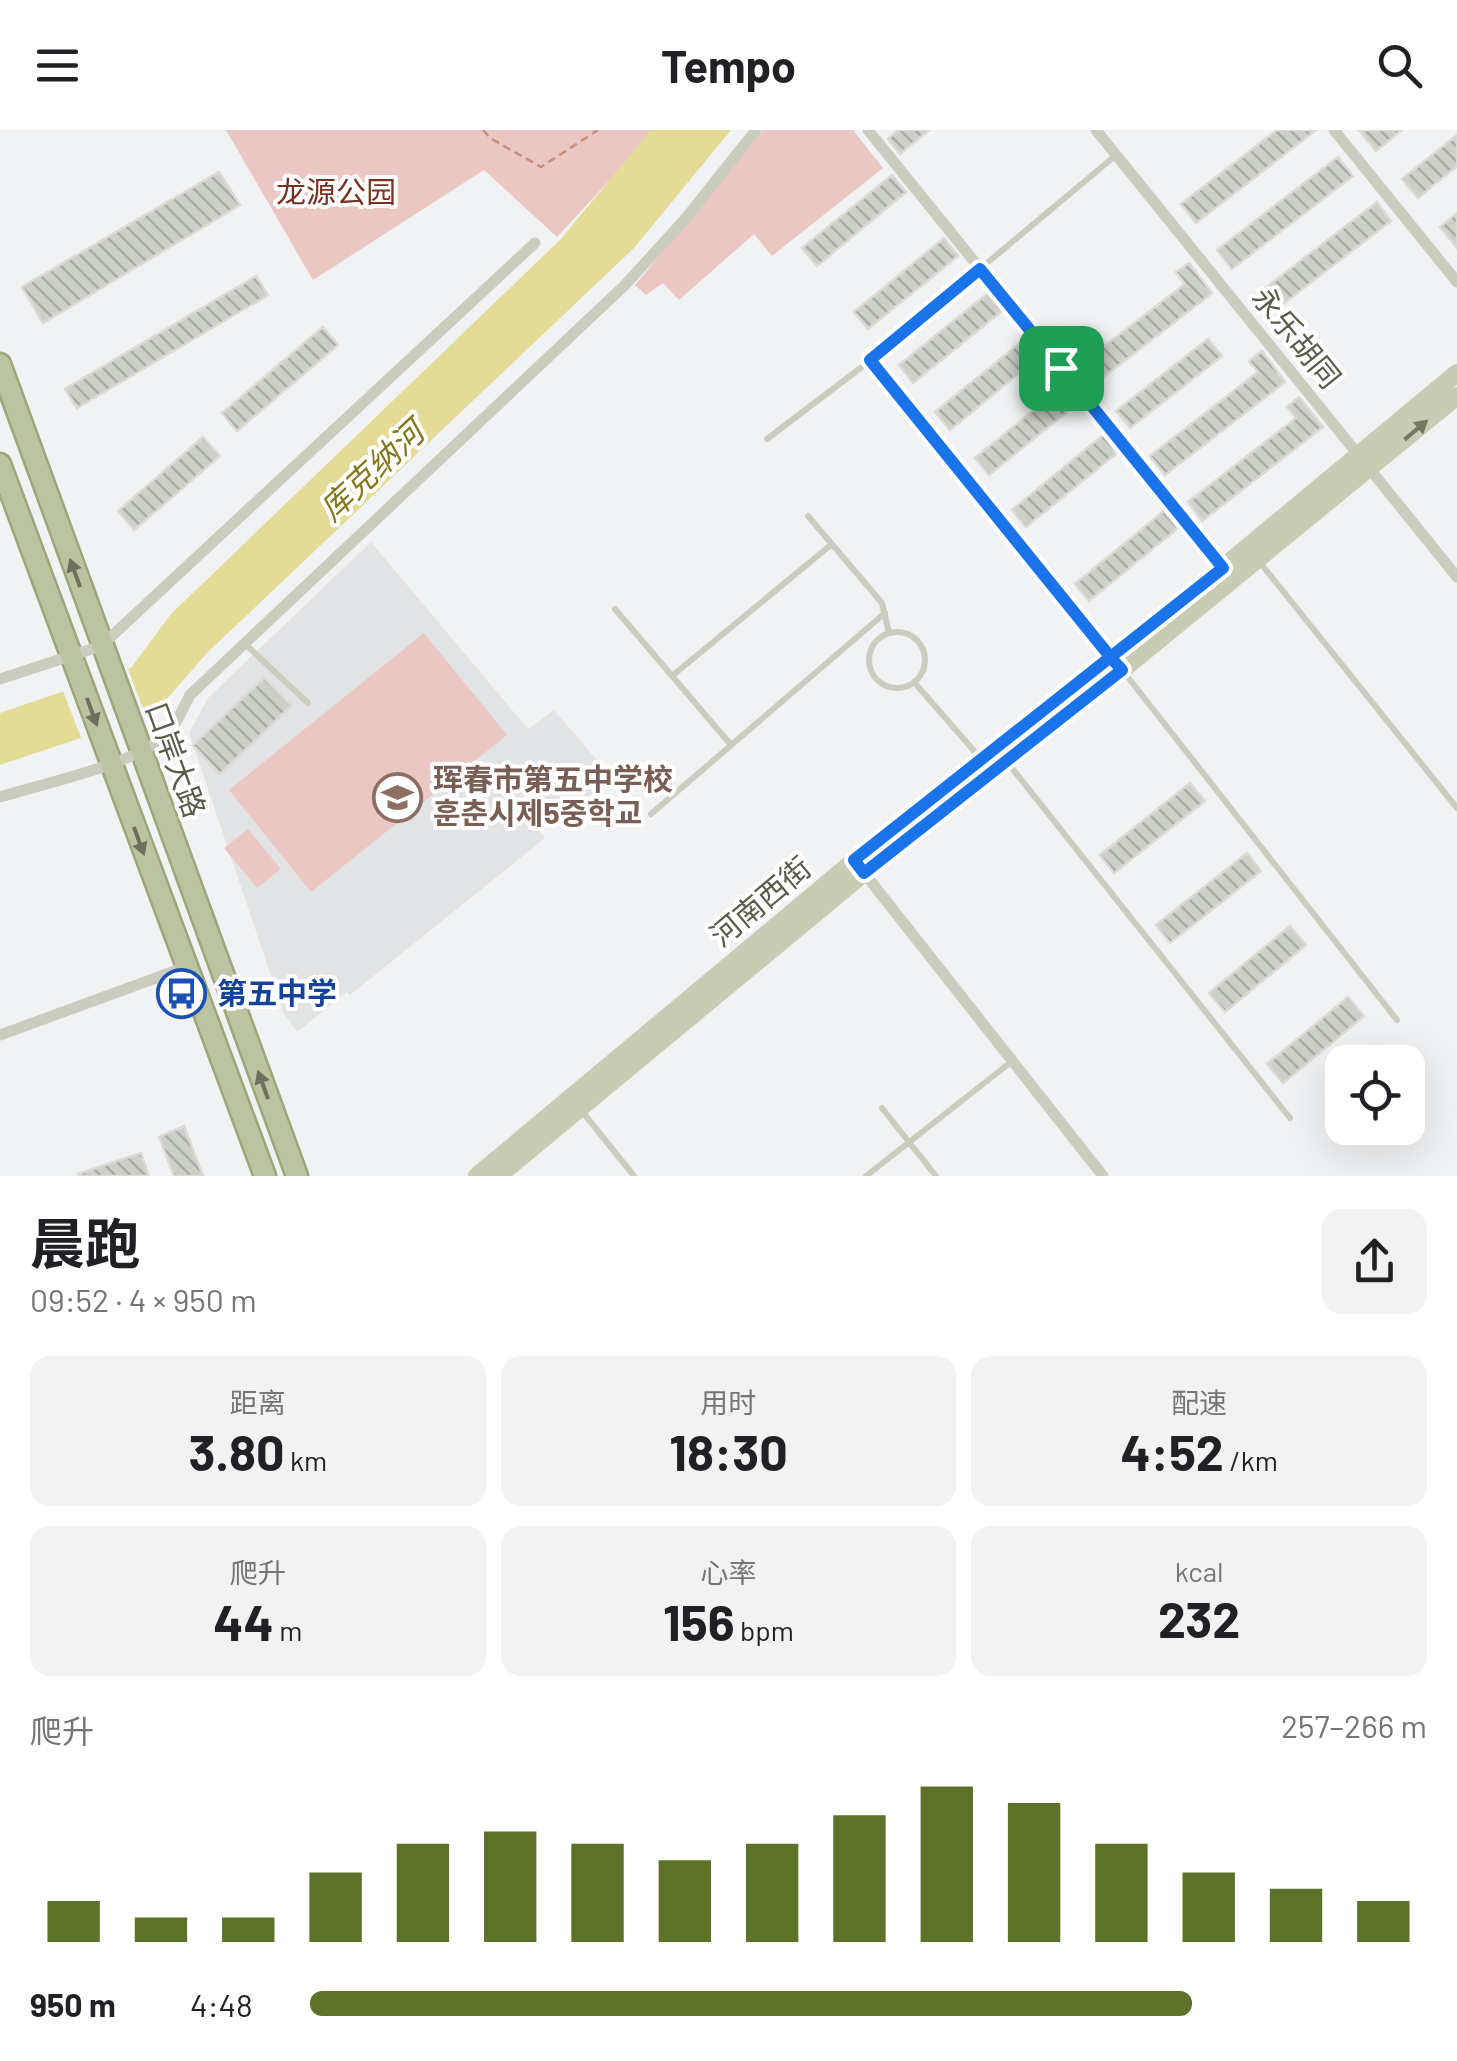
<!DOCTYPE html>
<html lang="zh">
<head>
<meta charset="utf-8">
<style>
	body { margin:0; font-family:Barlow,"Noto Sans SC","Noto Sans KR",sans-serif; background:#f2f2f2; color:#202124; height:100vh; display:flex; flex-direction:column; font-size:38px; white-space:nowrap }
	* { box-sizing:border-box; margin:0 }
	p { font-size:32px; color:#757577 }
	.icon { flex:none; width:55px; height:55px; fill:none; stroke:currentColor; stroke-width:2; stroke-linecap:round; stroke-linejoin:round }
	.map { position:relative; height:1046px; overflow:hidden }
	.panel { display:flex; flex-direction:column; background:#fff; flex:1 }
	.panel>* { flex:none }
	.tools { position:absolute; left:1325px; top:915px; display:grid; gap:20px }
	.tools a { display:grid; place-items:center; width:100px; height:100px; border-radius:20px; background:#fff; box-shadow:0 10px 40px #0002; font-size:50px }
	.pin { position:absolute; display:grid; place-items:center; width:85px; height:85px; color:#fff; margin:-42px; border-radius:20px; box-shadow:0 5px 15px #0006 }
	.round { display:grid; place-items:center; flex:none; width:105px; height:105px; border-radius:20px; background:#f2f2f2 }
	.head { display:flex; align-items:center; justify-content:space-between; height:170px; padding:0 30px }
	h1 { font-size:55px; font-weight:700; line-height:75px }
	.metrics { display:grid; grid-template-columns:repeat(3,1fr); gap:15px; height:170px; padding:10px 30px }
	.metrics div { display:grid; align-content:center; border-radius:20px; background:#f2f2f2; text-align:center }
	.metrics b { font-size:50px; font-weight:700 }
	.metrics small { font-size:28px; font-weight:400 }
	.metrics p { font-size:28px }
	.chart { height:280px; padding:20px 30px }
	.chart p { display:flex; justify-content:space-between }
	.chart svg { width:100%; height:180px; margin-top:10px; stroke:#5d7128; stroke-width:6 }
	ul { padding:0 30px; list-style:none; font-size:32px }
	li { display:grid; grid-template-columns:160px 120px 1fr; align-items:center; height:75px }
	li i { height:25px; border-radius:12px; background:#5d7128 }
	header { display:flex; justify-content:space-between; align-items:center; height:130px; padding:0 30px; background:#fff; font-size:45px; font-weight:700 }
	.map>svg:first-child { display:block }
</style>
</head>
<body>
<header><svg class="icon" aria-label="menu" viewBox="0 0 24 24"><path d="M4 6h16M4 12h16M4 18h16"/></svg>Tempo<svg class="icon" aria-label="search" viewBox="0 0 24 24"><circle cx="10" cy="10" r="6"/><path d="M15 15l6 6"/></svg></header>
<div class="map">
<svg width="1457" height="1046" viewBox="0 0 1457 1046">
	<defs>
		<pattern id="building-back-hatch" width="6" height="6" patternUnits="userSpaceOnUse" patternTransform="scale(2.5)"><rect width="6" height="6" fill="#cdd0c8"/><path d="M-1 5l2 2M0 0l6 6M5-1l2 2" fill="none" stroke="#a9aca4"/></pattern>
	</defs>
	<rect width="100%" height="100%" fill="#f1f2f3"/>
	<path fill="#e2e3e4" d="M371 412 528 599 554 580 618 655 553 678 532 692 545 708 350 865 347 862 297 902 284 884 189 603 208 568Z"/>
	<path fill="#ebc7c4" d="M226 0H656L557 107 484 40 313 150Z
		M763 0H853L883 38 772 126 754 104 679 170 663 153 646 165 635 155Z
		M424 503 507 605 311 762 229 660Z
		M248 699 281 739 257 758 224 718Z"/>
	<path fill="#e4dc96" d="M651 0H731L634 118 207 523 158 579 147 586 0 635V583L131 538 171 484 561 109Z"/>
	<path fill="#f1f2f3" d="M126 534 148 591 83 613 61 556Z"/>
	<path fill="url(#building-back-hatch)" stroke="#d9dbd5" stroke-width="2.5" d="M898 0H929L900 24 888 9Z
		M1277 0H1316L1196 93 1181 74Z
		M1359 0H1402L1376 21Z
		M1457 5V36L1418 68 1402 49Z
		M1338 27 1353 46 1232 139 1217 120Z
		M219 42 240 75 43 193 22 157Z
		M892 45 906 62 817 136 802 118Z
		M1377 72 1391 91 1270 184 1256 165Z
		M1457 83V118L1440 97Z
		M944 108 958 126 868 199 854 182Z
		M1189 133 1212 163 1092 256 1077 237 1185 154 1176 142Z
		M256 146 268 165 77 278 65 259Z
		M988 163 1002 181 913 253 899 235Z
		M323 197 338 215 237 301 222 283Z
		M1025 209 1039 227 950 300 935 282Z
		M1208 209 1222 226 1130 298 1116 281Z
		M1262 221 1285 252 1165 345 1150 326 1258 242 1249 231Z
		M1063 256 1077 274 989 345 975 328Z
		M1299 267 1323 297 1202 391 1188 372 1296 288 1287 277Z
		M1103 305 1117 323 1026 397 1012 380Z
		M203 307 220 326 134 400 118 381Z
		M1164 381 1178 398 1089 471 1075 454Z
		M264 548 291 576 220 644 193 615Z
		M1190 653 1205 671 1114 743 1100 725Z
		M1247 723 1261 741 1170 813 1156 795Z
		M1290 796 1306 815 1225 882 1209 863Z
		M1348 867 1364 886 1283 953 1267 934Z
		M184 996 203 1046H174L159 1007Z
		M141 1023 149 1046H78V1044Z"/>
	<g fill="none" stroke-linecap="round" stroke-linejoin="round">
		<defs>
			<path id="trunk" d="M0 234 297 1046
				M0 334 265 1046"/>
		</defs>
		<use href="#trunk" stroke="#9ca679" stroke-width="25"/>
		<path stroke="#c68d80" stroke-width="2.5" stroke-dasharray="8 5" stroke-linecap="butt" d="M483 0 490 8 541 37 598 0"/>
		<path stroke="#c9ccbe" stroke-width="6" d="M767 309 871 230 1115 26
			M808 386 882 473 889 503
			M1258 430 1457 678
			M615 479 731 615
			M869 530a28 28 0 1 1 56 0a28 28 0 1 1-56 0Z
			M244 513 308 573
			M1123 541 1397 890
			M672 546 832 414
			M914 552 982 630
			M1008 633 1290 988
			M651 684 885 483
			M882 978 936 1046
			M581 980 634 1046
			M866 1046 1011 932"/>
		<path stroke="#c9ccbe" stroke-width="11" d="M868 0 1223 439
			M1096 0 1457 447
			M1334 0 1457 152
			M871 230 1116 533
			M0 549 101 516 535 113
			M0 667C42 654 135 634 165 606 176 596 183 578 190 565L625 155 686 88 756 0
			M861 739 1103 1046
			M0 905 186 837"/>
		<path stroke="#c8ccb3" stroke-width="18" d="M477 1046 854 731 1113 529 1457 243
			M498 1046 864 743 1122 540 1457 266"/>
		<use href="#trunk" stroke="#bcc3a0" stroke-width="20"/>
	</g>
	<defs><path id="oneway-solid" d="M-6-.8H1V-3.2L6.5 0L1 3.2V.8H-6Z" transform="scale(2.5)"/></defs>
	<use fill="#757864" href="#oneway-solid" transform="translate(1416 300) rotate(-40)"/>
	<g fill="#6d715b">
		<use href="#oneway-solid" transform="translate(75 443) rotate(-110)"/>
		<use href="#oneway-solid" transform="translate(92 582) rotate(70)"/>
		<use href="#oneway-solid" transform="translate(139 711) rotate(70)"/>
		<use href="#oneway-solid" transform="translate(263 955) rotate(-110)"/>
	</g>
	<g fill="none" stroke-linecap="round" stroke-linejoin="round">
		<defs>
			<path id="route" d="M1061 238 1223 438 854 730 864 743 1122 540 1112 529 870 230 980 139 1061 238"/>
		</defs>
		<use href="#route" stroke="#fff" stroke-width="20"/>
		<use href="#route" stroke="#1a73e8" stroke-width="12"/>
	</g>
	<defs>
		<symbol id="school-ring" viewBox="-11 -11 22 22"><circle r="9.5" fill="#fff" stroke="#8d6e63" stroke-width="1.5"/><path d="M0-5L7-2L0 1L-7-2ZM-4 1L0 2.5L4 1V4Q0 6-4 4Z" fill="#8d6e63"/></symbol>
		<symbol id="bus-ring" viewBox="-11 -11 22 22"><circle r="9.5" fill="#fff" stroke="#1a4fb4" stroke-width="1.5"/><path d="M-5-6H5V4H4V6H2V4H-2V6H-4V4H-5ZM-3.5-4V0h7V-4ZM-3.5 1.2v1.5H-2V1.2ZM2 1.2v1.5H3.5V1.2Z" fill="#1a4fb4"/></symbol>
	</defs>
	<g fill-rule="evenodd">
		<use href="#school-ring" x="370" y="640" width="55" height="55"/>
		<use href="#bus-ring" x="154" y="836" width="55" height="55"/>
	</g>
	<g text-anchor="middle" stroke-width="8" stroke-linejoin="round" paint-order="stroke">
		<g font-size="30" fill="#783121" stroke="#fff">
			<text x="336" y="73">龙源公园</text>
		</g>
		<g font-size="30" fill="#595c4a" stroke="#fff">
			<text transform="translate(1296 208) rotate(51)" y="10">永乐胡同</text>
			<text transform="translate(175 630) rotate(70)" y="10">口岸大路</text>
			<text transform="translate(761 772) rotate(-40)" y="10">河南西街</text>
		</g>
		<g font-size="30" font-weight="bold" fill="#785e54" stroke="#fff" text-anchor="start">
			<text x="433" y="660">珲春市第五中学校<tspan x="433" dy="34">훈춘시제5중학교</tspan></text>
		</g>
		<g font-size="30" font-weight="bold" fill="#164399" stroke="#fff" text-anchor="start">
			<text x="217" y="874">第五中学</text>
		</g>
		<g font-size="32" font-style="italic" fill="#837719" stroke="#fff">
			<text transform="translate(372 341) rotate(-43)" y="11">库克纳河</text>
		</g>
	</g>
</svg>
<div class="tools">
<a><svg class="icon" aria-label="locate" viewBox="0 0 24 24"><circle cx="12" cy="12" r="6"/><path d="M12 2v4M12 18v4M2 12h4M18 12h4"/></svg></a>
</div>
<div class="pin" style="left:1061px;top:238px;background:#1e9e55"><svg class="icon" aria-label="arrive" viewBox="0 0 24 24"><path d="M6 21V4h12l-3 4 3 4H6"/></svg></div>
</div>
<section class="panel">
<div class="head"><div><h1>晨跑</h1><p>09:52 · 4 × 950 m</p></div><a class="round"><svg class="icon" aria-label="share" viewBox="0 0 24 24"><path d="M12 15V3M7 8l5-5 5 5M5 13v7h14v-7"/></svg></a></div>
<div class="metrics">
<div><p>距离</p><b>3.80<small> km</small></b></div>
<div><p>用时</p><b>18:30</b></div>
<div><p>配速</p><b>4:52<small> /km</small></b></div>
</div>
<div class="metrics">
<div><p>爬升</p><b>44<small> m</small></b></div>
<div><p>心率</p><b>156<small> bpm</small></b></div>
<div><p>kcal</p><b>232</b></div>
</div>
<div class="chart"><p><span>爬升</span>257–266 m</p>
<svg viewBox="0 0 160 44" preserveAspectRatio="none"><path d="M5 44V34M15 44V38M25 44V38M35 44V27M45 44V20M55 44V17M65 44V20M75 44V24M85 44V20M95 44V13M105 44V6M115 44V10M125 44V20M135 44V27M145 44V31M155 44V34"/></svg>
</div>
<ul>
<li><b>950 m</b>4:48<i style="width:79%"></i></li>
</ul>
</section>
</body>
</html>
